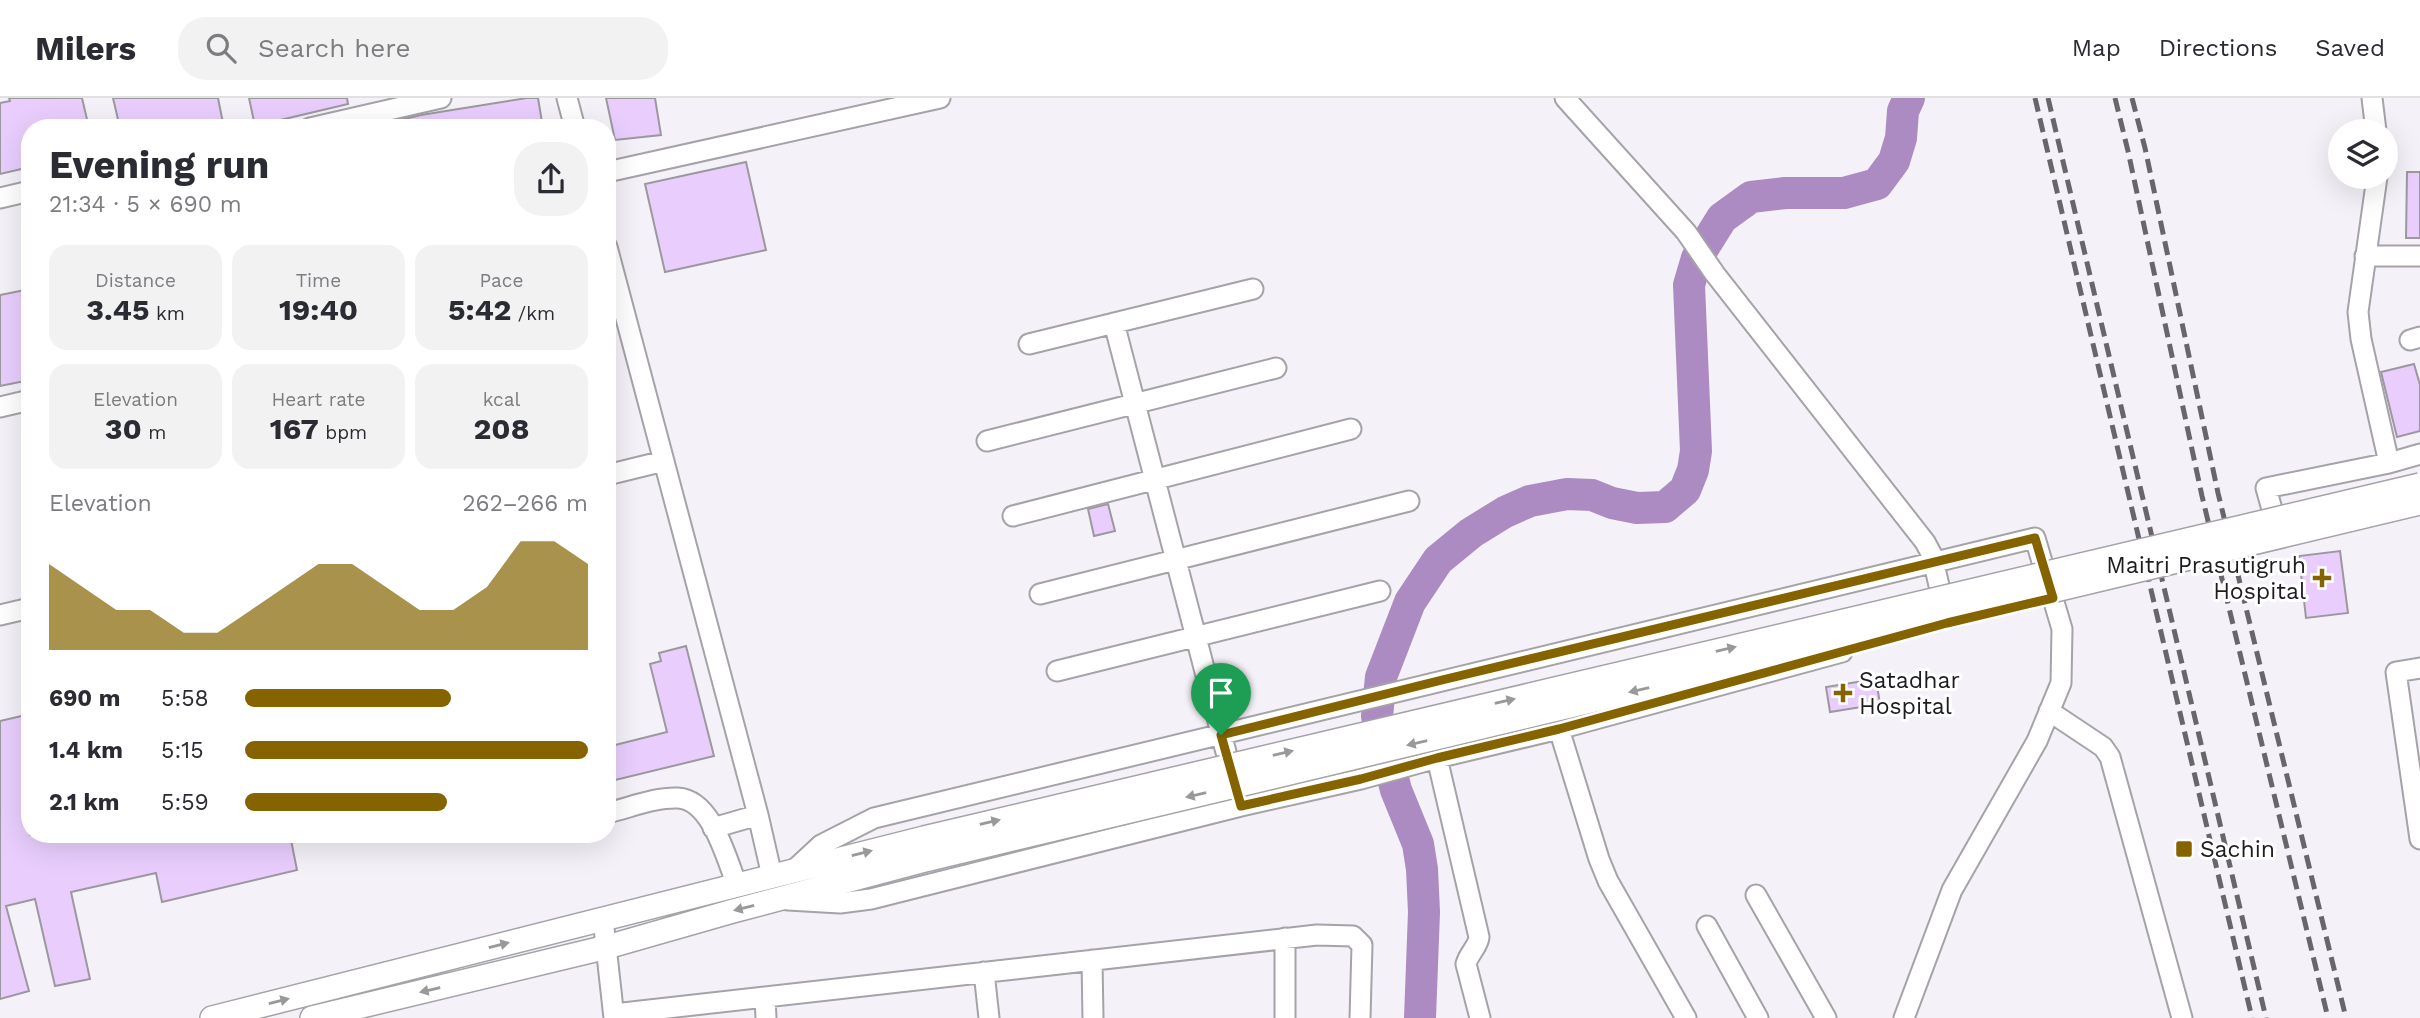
<!DOCTYPE html>
<html lang="en">
<head>
<meta charset="utf-8">
<style>
	body { margin:0; font-family:"Work Sans",sans-serif; background:#f2f2f3; color:#2b2b33; height:100vh; display:flex; flex-direction:column; font-size:26px; white-space:nowrap }
	* { box-sizing:border-box; margin:0 }
	p { font-size:23px; color:#7c7c81 }
	.icon { flex:none; width:38px; height:38px; fill:none; stroke:currentColor; stroke-width:2; stroke-linecap:round; stroke-linejoin:round }
	.map { position:relative; flex:1; overflow:hidden }
	.panel { position:absolute; left:21px; top:21px; width:595px; height:724px; display:flex; flex-direction:column; background:#fff; border-radius:28px; box-shadow:0 7px 28px #0002 }
	.panel>* { flex:none }
	.tools { position:absolute; left:2328px; top:21px; display:grid; gap:14px }
	.tools a { display:grid; place-items:center; width:70px; height:70px; border-radius:50%; background:#fff; box-shadow:0 7px 28px #0002; font-size:35px }
	.pin { position:absolute; display:grid; place-items:center; width:60px; height:60px; color:#fff; margin:-72px -30px; border-radius:50% 50% 50% 0; rotate:-45deg; box-shadow:0 0 7px #0007 }
	.pin .icon { rotate:45deg }
	.round { display:grid; place-items:center; flex:none; width:74px; height:74px; border-radius:28px; background:#f2f2f3 }
	.overview { display:flex; align-items:center; justify-content:space-between; height:119px; padding:0 28px }
	h1 { font-size:38px; font-weight:700; line-height:52px }
	.metrics { display:grid; grid-template-columns:repeat(3,1fr); gap:10px; height:119px; padding:7px 28px }
	.metrics div { display:grid; align-content:center; border-radius:18px; background:#f2f2f3; text-align:center }
	.metrics b { font-size:30px; font-weight:700 }
	.metrics small { font-size:19px; font-weight:400 }
	.metrics p { font-size:19px }
	.chart { height:196px; padding:14px 28px }
	.chart p { display:flex; justify-content:space-between }
	.chart svg { width:100%; height:126px; margin-top:7px; fill:#856400; opacity:.7 }
	ul { padding:0 28px; list-style:none; font-size:23px }
	li { display:grid; grid-template-columns:112px 84px 1fr; align-items:center; height:52px }
	li i { height:18px; border-radius:9px; background:#856400 }
	header { display:flex; align-items:center; gap:42px; box-sizing:border-box; height:98px; padding:0 35px; background:#fff; border-bottom:2px solid #e1e1e2 }
	header strong { font-size:33px }
	nav { display:flex; gap:38px; margin-inline-start:auto; font-size:24px }
	.search { width:490px; height:63px; background:#f2f2f3; display:flex; align-items:center; gap:18px; box-sizing:border-box; padding:0 24px; border-radius:28px; color:#7c7c81; font-size:26px }
	.map>svg:first-child { display:block }
</style>
</head>
<body>
<header>
<strong>Milers</strong>
<div class="search"><svg class="icon" aria-label="search" viewBox="0 0 24 24"><circle cx="10" cy="10" r="6"/><path d="M15 15l6 6"/></svg>Search here</div>
<nav><a>Map</a><a>Directions</a><a>Saved</a></nav>
</header>
<div class="map">
<svg width="2420" height="920" viewBox="0 0 2420 920">
	<rect width="100%" height="100%" fill="#f5f1f8"/>
	<g fill="none" stroke-linecap="round" stroke-linejoin="round">
		<path stroke="#ab8bc2" stroke-width="32" d="M1420 920 1424 814 1422 771 1418 746 1396 692 1377 618 1381 579 1410 504 1438 462 1471 435 1505 414 1530 403 1567 396 1592 397 1612 405 1637 410 1665 409 1685 392 1693 372 1696 353 1689 187 1697 160 1722 120 1751 99 1785 95H1844L1877 86 1894 63 1901 40 1903 13 1909 0"/>
	</g>
	<path fill="#e9cefd" stroke="#9b989e" stroke-width="2" d="M9 0H82L89 30H30V69L0 76V5L10 3Z
		M113 0H218L224 30H120Z
		M249 0H347L348 6 255 28Z
		M527 0H538L543 30H393L392 24 421 17Z
		M606 0H655L661 37 615 42Z
		M746 64 766 152 665 174 645 86Z
		M2407 74H2420V140H2406Z
		M30 191V282L0 288V197Z
		M2414 266 2420 287V333L2397 339 2381 274Z
		M1108 406 1115 433 1094 438 1088 411Z
		M2340 453 2348 515 2306 520 2299 458Z
		M686 548 714 658 607 684V649L667 634 650 566 661 563 659 555Z
		M1876 581 1880 606 1830 614 1826 589Z
		M30 616V737H290L297 772 162 804 156 775 71 794 90 881 55 888 35 801 6 808 29 893 0 901V623Z"/>
	<g fill="none" stroke-linecap="round" stroke-linejoin="round">
		<defs>
			<path id="minor" d="M567 0 575 30
				M1565 0 1686 134 1715 176 1925 444 1932 457 1945 514
				M2372 0 2376 33
				M310 30 441 0
				M607 74 940 0
				M2377 79 2358 214 2361 241 2389 365
				M0 100 30 93
				M607 149 758 717 772 778
				M2365 158H2420
				M1114 225 1233 681
				M2410 242 2420 239
				M1029 246 1253 191
				M0 309 30 302
				M987 343 1276 270
				M607 377 664 363
				M1013 418 1351 331
				M2279 436 2266 390 2389 365 2420 356
				M1040 496 1409 403
				M0 517 30 510
				M2420 570 2396 574 2420 741
				M1057 573 1380 493
				M2049 613 2103 649 2110 659 2182 920
				M1559 631 1599 761 1608 783 1686 920
				M1437 660 1479 839C1478 849 1469 855 1466 866L1480 920
				M607 715C629 710 655 699 678 700 712 702 726 760 737 787
				M713 730 758 717
				M793 773 821 747 874 720 2035 440 2062 531 2061 585 2037 643 1952 792 1904 920
				M1756 797 1826 920
				M788 802 840 805 871 801 1241 708 1361 681 1437 660 1559 631 1842 554
				M603 821 614 920
				M1707 828 1758 920
				M1092 862 1093 920
				M984 874 989 920
				M765 899 766 920
				M614 916 1317 837 1353 838 1362 847 1360 920
				M1285 920V840"/>
			<path id="major" d="M212 920 924 740
				M312 920 607 849 733 813 929 761"/>
		</defs>
		<use href="#minor" stroke="#a5a2a8" stroke-width="23"/>
		<use href="#major" stroke="#a5a2a8" stroke-width="26"/>
		<use href="#minor" stroke="#fff" stroke-width="19"/>
		<use href="#major" stroke="#fff" stroke-width="23"/>
		<path stroke="#68666a" stroke-width="5" stroke-dasharray="14 7" stroke-linecap="butt" d="M2035 0 2252 920
			M2048 0 2266 920
			M2115 0 2128 53 2202 398 2328 920
			M2132 0 2145 50 2218 395 2346 920"/>
		<defs>
			<path id="major-bridge" d="M924 740 2420 387
				M929 761 2420 405"/>
		</defs>
		<use href="#major-bridge" stroke="#a5a2a8" stroke-width="26" stroke-linecap="butt"/>
		<use href="#major-bridge" stroke="#fff" stroke-width="23"/>
	</g>
	<defs><path id="oneway-solid" d="M-6-.8H1V-3.2L6.5 0L1 3.2V.8H-6Z" transform="scale(1.75)"/></defs>
	<g fill="#99999a">
		<use href="#oneway-solid" transform="translate(1726 551) rotate(-13)"/>
		<use href="#oneway-solid" transform="translate(1639 592) rotate(167)"/>
		<use href="#oneway-solid" transform="translate(1505 603) rotate(-13)"/>
		<use href="#oneway-solid" transform="translate(1417 645) rotate(167)"/>
		<use href="#oneway-solid" transform="translate(1283 655) rotate(-13)"/>
		<use href="#oneway-solid" transform="translate(1196 697) rotate(167)"/>
		<use href="#oneway-solid" transform="translate(990 724) rotate(-13)"/>
		<use href="#oneway-solid" transform="translate(862 755) rotate(-14)"/>
		<use href="#oneway-solid" transform="translate(744 810) rotate(166)"/>
		<use href="#oneway-solid" transform="translate(499 847) rotate(-14)"/>
		<use href="#oneway-solid" transform="translate(430 892) rotate(167)"/>
		<use href="#oneway-solid" transform="translate(279 903) rotate(-14)"/>
	</g>
	<g fill="none" stroke-linecap="round" stroke-linejoin="round">
		<defs>
			<path id="route" d="M2035 440 2053 500 1947 525 1559 631 1437 660 1361 681 1241 708 1221 637 1442 582Z"/>
		</defs>
		<use href="#route" stroke="#fff" stroke-width="14"/>
		<use href="#route" stroke="#856400" stroke-width="9"/>
	</g>
	<g fill="#856400" stroke="#fff" stroke-width="2.5">
		<path d="M2318.5 469.5h7v7h7v7h-7v7h-7v-7h-7v-7h7z"/>
		<path d="M1839.5 584.5h7v7h7v7h-7v7h-7v-7h-7v-7h7z"/>
		<rect x="2175" y="742" width="18" height="18" rx="3.5"/>
	</g>
	<g text-anchor="middle" stroke-width="6" stroke-linejoin="round" paint-order="stroke">
		<g font-size="23" fill="#1d1c1e" stroke="#fff" text-anchor="start">
			<text x="2306" y="475" text-anchor="end">Maitri Prasutigruh<tspan x="2306" dy="26">Hospital</tspan></text>
			<text x="1859" y="590">Satadhar<tspan x="1859" dy="26">Hospital</tspan></text>
			<text x="2200" y="759">Sachin</text>
		</g>
	</g>
</svg>
<div class="tools">
<a><svg class="icon" aria-label="layers" viewBox="0 0 24 24"><path d="M12 4l9 5-9 5-9-5zM3 14l9 5 9-5"/></svg></a>
</div>
<div class="pin" style="left:1221px;top:637px;background:#1e9e55"><svg class="icon" aria-label="arrive" viewBox="0 0 24 24"><path d="M6 21V4h12l-3 4 3 4H6"/></svg></div>
<section class="panel">
<div class="overview"><div><h1>Evening run</h1><p>21:34 · 5 × 690 m</p></div><a class="round"><svg class="icon" aria-label="share" viewBox="0 0 24 24"><path d="M12 15V3M7 8l5-5 5 5M5 13v7h14v-7"/></svg></a></div>
<div class="metrics">
<div><p>Distance</p><b>3.45<small> km</small></b></div>
<div><p>Time</p><b>19:40</b></div>
<div><p>Pace</p><b>5:42<small> /km</small></b></div>
</div>
<div class="metrics">
<div><p>Elevation</p><b>30<small> m</small></b></div>
<div><p>Heart rate</p><b>167<small> bpm</small></b></div>
<div><p>kcal</p><b>208</b></div>
</div>
<div class="chart"><p><span>Elevation</span>262–266 m</p>
<svg viewBox="0 0 160 44" preserveAspectRatio="none"><path d="M0 44V14L10 22L20 30L30 30L40 38L50 38L60 30L70 22L80 14L90 14L100 22L110 30L120 30L130 22L140 6L150 6L160 14V44z"/></svg>
</div>
<ul>
<li><b>690 m</b>5:58<i style="width:60%"></i></li>
<li><b>1.4 km</b>5:15<i style="width:100%"></i></li>
<li><b>2.1 km</b>5:59<i style="width:59%"></i></li>
</ul>
</section>
</div>
</body>
</html>
